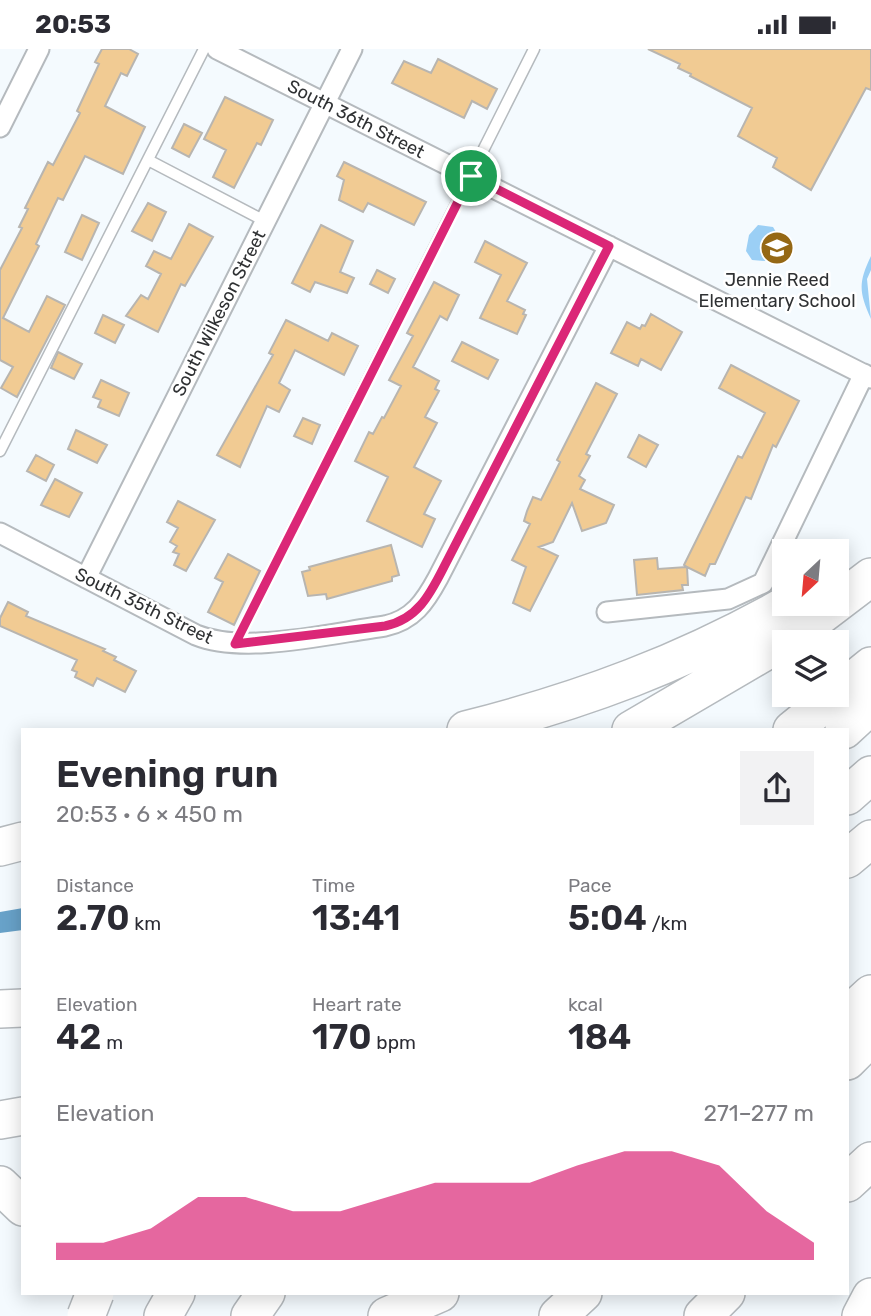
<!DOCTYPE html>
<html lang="en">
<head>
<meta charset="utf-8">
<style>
	body { margin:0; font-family:Rubik,sans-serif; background:#f2f2f3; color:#2b2b33; height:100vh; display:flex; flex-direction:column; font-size:26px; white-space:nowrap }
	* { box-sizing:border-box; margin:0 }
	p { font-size:23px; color:#7c7c81 }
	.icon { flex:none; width:38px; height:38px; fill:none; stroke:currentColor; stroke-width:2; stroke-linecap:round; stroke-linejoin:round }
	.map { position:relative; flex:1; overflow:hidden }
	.drawer { position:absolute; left:21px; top:679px; width:828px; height:567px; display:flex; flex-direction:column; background:#fff; border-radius:0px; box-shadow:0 4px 18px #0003 }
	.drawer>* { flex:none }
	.needle { width:46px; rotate:206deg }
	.buttons { position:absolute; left:772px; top:490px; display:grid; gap:14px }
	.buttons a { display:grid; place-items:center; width:77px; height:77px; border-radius:0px; background:#fff; box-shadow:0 4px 18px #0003; font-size:35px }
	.pin { position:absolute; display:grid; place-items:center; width:60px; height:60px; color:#fff; margin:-30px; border:4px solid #fff; border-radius:50%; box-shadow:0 2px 7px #0007 }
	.round { display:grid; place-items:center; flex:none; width:74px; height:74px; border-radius:0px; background:#f2f2f3 }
	.overview { display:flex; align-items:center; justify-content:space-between; height:119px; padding:0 35px }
	h1 { font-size:38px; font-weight:600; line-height:52px }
	.figures { display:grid; grid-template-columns:repeat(3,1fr); gap:10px; height:119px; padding:7px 35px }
	.figures div { display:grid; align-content:center }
	.figures b { font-size:35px; font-weight:600 }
	.figures small { font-size:19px; font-weight:400 }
	.figures p { font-size:19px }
	.chart { height:196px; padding:14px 35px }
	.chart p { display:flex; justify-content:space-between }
	.chart svg { width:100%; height:126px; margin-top:7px; fill:#db2777; opacity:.7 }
	.status { display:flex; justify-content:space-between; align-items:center; height:49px; padding:0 35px; background:#fff; direction:ltr }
	.status svg { height:19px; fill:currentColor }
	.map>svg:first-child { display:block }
</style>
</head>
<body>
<div class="status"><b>20:53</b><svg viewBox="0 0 49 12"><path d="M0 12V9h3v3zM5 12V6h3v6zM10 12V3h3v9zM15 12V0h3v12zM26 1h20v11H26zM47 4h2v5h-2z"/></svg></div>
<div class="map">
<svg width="871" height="1267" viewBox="0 0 871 1267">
	<rect width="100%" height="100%" fill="#f4fafe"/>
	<path fill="#9bcff5" d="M758 176 773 178 779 188 777 201 765 212 752 211 746 202 749 186Z
		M871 207V221L867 230 871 270C859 243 858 234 871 207Z"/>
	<path fill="#68a2c9" d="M23 859V881L0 884V863Z"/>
	<path fill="#f1cb93" stroke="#b8b5b0" stroke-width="2" d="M102 0H129L138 5 127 27 121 24 105 57 145 78 123 125 85 107 63 151 58 149 36 195 39 197 3 269 29 283 47 247 65 256 17 348 1 339 13 318 0 311V221L22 179 19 178 28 160 25 159 48 113 53 116 80 64 77 62 99 15 95 13Z
		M648 0H871V41L866 39 811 141 773 118 777 109 738 87 752 59 690 27 691 25 678 19 680 15Z
		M438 10 497 40 487 60 472 52 464 69 392 34 404 12 431 24Z
		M225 48 273 71 261 96 257 94 234 139 213 128 226 101 204 90Z
		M184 75 202 84 189 108 172 99Z
		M344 113 426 153 414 176 368 154 363 163 339 151 344 131 337 127Z
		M148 154 166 163 152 192 132 182Z
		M82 166 99 174 82 211 65 203Z
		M189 175 213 188 185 237 181 235 158 283 126 267 141 246 148 250 161 225 146 217 154 202 171 210Z
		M321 176 353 192 340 223 354 229 347 244 315 233 310 243 292 234Z
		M485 192 527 214 507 252 525 261 523 265 526 266 517 285 480 269 501 226 475 213Z
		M377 221 395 230 388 244 370 235Z
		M434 233 459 246 447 271 440 267 413 318 439 332 435 340 439 342 425 368 437 374 414 418 441 432 424 465 435 470 422 498 367 472 388 428 355 412 369 383 373 385 382 368 384 369 401 337 389 331 413 287 407 284Z
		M651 265 682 283 661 321 641 310 638 317 611 304 627 273 640 280 642 276 645 277Z
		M103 266 124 276 115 294 95 284Z
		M286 271 328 292 332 284 358 297 344 326 295 301 279 334 290 341 279 363 267 357 240 418 217 406 273 306 269 304Z
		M462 293 498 311 488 330 452 312Z
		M58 303 82 315 74 330 51 319Z
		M731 316 799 352 776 398 773 396 751 450 746 448 715 515H710L705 527 687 518 688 536H682L683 541 637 546 634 511 657 509 658 520 687 518 684 516 738 407 742 409 765 364 719 339Z
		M101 331 129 344 119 367 98 358 101 351 93 348Z
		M596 334 617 345 586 405 590 407 579 427 585 431 580 440 614 456 606 474 582 482 572 454 553 493 539 498 558 507 530 562 513 554 526 518 512 511 530 475 524 472 527 462 533 448 541 451 560 413 557 411Z
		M303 369 320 376 312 395 294 387Z
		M76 381 107 396 97 414 68 400Z
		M639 386 658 396 646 418 628 408Z
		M36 406 54 416 46 432 27 422Z
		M55 430 82 444 69 468 41 456Z
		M178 452 215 471 186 522 174 516 179 505 173 503 177 497 170 493 178 479 167 473Z
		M391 496 399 526 392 528V532L327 550 326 545 308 547 302 523 310 521 309 518Z
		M228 505 260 522 234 576 208 563 223 533 215 529Z
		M8 553 28 563 26 567 105 600 103 602 116 608 114 611 136 622 125 643 97 629 93 637 75 628 77 623 72 621 77 611 0 577V569Z"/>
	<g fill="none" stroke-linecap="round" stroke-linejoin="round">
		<defs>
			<path id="lane" d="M148 111 265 172
				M0 402 204 0
				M235 595 534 0"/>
			<path id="street" d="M217 0 871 329
				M0 78 39 0
				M0 484 196 586C245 606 332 584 385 577 413 571 425 553 438 529L609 197
				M86 529 352 0
				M607 563 728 550 763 534 864 325"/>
			<path id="highway" d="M466 681C584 651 683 614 788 555
				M631 681 800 582 871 528
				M792 681 871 617
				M844 681 871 656
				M847 747 871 726
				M0 798 23 792
				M847 810 871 790
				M0 960 23 959
				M847 967 871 945
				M847 1012 871 988
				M0 1071 23 1067
				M847 1134 871 1112
				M0 1136 23 1158
				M163 1267 176 1244
				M250 1267 266 1244
				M387 1267 440 1244
				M558 1267 583 1244
				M703 1267 726 1244
				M861 1267 871 1248"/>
		</defs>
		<use href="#lane" stroke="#b5babe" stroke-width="13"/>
		<use href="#street" stroke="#b5babe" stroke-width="23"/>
		<use href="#highway" stroke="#b5babe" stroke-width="40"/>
		<use href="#lane" stroke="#fff" stroke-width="10"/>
		<use href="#street" stroke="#fff" stroke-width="19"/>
		<use href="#highway" stroke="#fff" stroke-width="37"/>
		<defs>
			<path id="highway-bridge" d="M86 1267 95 1244"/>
		</defs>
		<use href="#highway-bridge" stroke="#b5babe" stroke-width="40" stroke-linecap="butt"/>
		<use href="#highway-bridge" stroke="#fff" stroke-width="37"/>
	</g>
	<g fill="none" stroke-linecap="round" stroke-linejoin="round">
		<defs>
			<path id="route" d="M471 127 609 197 447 512C432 541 420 570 385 577L235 595Z"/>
		</defs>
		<use href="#route" stroke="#fff" stroke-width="14"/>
		<use href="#route" stroke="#db2777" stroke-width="9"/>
	</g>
	<defs>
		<symbol id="school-disc" viewBox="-11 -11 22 22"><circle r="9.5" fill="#956815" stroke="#fff"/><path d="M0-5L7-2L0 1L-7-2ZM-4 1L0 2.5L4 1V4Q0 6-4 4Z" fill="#fff"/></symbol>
	</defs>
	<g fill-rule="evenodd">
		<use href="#school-disc" x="758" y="180" width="38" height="38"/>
	</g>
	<g text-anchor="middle" stroke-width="5" stroke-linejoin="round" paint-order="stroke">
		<g font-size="18" fill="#2f3133" stroke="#fff">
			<text transform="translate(356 70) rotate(27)" y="6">South 36th Street</text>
			<text transform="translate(219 264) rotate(-63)" y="6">South Wilkeson Street</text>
			<text transform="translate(144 557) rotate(26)" y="6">South 35th Street</text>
		</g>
		<g font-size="18" fill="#2f3133" stroke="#fff">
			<text x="777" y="237">Jennie Reed<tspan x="777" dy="21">Elementary School</tspan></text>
		</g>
	</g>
</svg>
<div class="buttons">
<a><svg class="needle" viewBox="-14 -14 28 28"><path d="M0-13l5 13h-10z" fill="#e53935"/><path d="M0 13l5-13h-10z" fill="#7c7c81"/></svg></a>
<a><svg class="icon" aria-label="layers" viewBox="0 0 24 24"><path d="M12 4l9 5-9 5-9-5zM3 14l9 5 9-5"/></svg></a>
</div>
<div class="pin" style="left:471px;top:127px;background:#1e9e55"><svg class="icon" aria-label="arrive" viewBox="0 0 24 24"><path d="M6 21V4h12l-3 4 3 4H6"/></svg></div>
<section class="drawer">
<div class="overview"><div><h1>Evening run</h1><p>20:53 · 6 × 450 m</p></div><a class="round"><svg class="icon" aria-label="share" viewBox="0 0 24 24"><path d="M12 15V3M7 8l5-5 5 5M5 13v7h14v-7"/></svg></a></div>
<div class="figures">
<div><p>Distance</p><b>2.70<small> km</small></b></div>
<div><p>Time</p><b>13:41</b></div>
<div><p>Pace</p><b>5:04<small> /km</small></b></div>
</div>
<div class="figures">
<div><p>Elevation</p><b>42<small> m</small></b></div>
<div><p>Heart rate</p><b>170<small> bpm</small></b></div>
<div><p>kcal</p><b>184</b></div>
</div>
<div class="chart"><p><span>Elevation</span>271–277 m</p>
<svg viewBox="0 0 160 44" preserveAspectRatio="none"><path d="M0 44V38L10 38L20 33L30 22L40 22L50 27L60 27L70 22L80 17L90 17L100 17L110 11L120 6L130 6L140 11L150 27L160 38V44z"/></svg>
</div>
</section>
</div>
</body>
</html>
